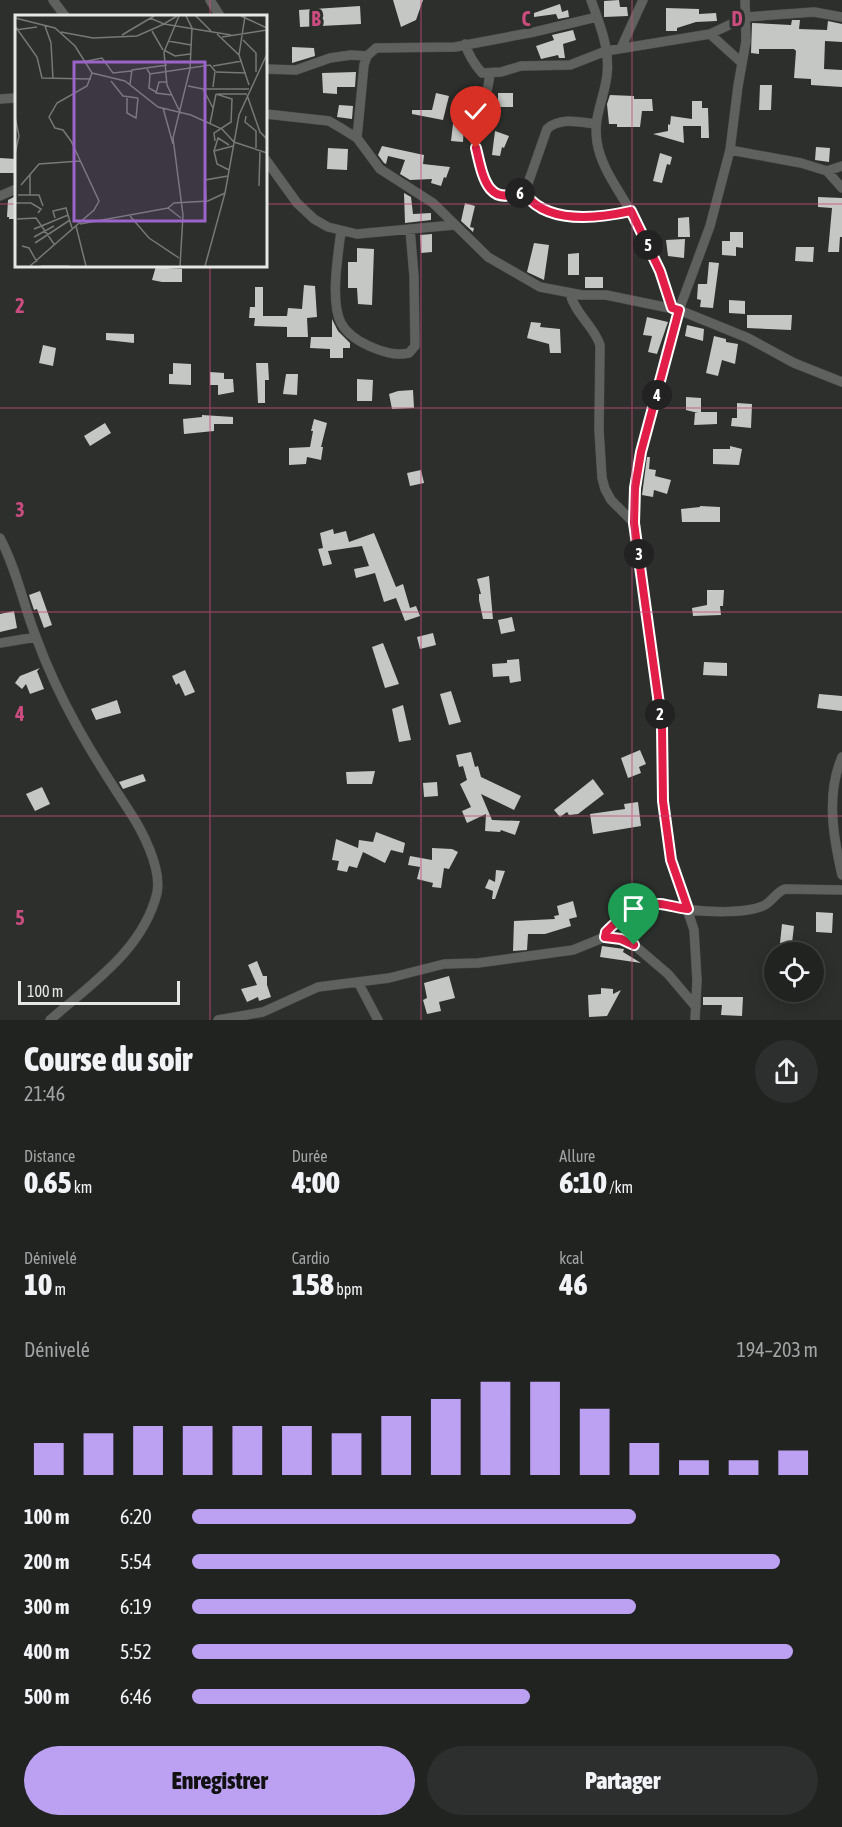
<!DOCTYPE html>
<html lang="fr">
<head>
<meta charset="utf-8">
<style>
	body { margin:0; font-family:"Asap Condensed",sans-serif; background:#2d2f2e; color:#f1f3f6; height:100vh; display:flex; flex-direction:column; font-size:22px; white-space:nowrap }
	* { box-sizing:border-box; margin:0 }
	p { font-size:20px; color:#a2a4a5 }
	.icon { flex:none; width:33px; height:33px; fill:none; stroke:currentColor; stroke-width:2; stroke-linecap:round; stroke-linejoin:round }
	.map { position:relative; height:1020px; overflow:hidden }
	.details { display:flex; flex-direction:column; background:#212321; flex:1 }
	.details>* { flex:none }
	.tools { position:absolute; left:764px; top:942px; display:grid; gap:12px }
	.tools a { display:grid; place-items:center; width:60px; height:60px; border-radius:50%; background:#212321; box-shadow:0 3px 15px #0003,0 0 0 2px #3e403f; font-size:30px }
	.scale { position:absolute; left:18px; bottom:15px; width:162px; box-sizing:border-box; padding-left:6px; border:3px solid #e5e7e5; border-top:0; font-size:16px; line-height:21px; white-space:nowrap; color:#e5e7e5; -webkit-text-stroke:4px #2c2f2c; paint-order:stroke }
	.pin { position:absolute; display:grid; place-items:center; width:51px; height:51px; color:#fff; margin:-62px -26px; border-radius:50% 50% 50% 0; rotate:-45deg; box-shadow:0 0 6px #0007 }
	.pin .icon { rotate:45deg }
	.km { position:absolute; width:30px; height:30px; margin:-15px; border-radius:50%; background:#222; color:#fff; font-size:16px; line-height:30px; text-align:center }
	.round { display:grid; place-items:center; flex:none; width:63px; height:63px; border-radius:32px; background:#2d2f2e }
	.head { display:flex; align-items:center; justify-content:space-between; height:102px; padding:0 24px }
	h1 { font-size:33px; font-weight:800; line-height:45px }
	.figures { display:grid; grid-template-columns:repeat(3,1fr); gap:9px; height:102px; padding:6px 24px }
	.figures div { display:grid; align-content:center }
	.figures b { font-size:30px; font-weight:800 }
	.figures small { font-size:16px; font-weight:400 }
	.figures p { font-size:16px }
	.chart { height:168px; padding:12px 24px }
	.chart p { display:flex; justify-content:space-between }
	.chart svg { width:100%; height:108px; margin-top:6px; stroke:#bca0f2; stroke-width:6 }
	.cta { display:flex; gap:12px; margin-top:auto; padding:12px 24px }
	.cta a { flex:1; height:69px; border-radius:36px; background:#bca0f2; color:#111; font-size:24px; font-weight:800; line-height:69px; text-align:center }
	.cta a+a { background:#2d2f2e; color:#f1f3f6 }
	ul { padding:0 24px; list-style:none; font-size:20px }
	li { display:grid; grid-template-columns:96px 72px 1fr; align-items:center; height:45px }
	li i { height:15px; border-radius:8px; background:#bca0f2 }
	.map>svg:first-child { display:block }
</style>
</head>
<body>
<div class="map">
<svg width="842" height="1020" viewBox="0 0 842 1020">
	<rect width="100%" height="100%" fill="#2c2f2c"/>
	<path fill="#c4c7c4" d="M393 0H423L416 20 401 27Z
		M619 0 620 7H627L628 16 604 17V1Z
		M560 4 562 12 568 10 569 17 558 19 556 14 534 17V13Z
		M360 6 361 24 300 27 299 10Z
		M666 8 699 9V14L716 13 717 21 696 22 677 28V31H666Z
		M792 20H800L799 29 827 30 828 21 842 24V42L825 41 824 69 842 70V87L811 85V79L794 78 796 51 794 49H759V54L751 53 752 23 791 25Z
		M573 30 576 40 563 44 565 58H559L558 55 541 59 536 46 554 40 552 35Z
		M292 47 314 48 315 56 292 63Z
		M356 72 355 87H337V94L323 93 322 73Z
		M760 85H772L771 110H759Z
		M436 93 449 96 443 120 412 114V110H432Z
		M498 93H513V107H498Z
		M610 95 634 96V99H652L653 111H642L640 127H617V124H609L607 104Z
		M692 101H702V108H708L709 138H701V126H683L684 143 653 134 668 131V124L670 125 671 116 692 119Z
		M339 105 353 106 352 119 337 117Z
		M453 124 464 125 463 142 451 141Z
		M495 131 509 136 504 148 502 147 500 156 492 155Z
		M382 146 424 155 423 164 450 167 446 178 444 177 441 186 431 183 432 179 410 180 400 174 405 160 388 156 386 164 384 163 378 155Z
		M816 147 830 148 829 162 815 160Z
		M328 148 348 149 347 170 327 169Z
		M660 153 672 157 670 165 667 164 662 183 653 181Z
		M0 158 16 159V173H0Z
		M404 193 411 197 413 214 431 213V220L405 223Z
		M16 196V219H9V217H7L8 200Z
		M818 197 842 198V237H840L839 252H828L832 208 818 207Z
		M465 203 475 206 470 227 474 228 473 232 461 221Z
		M689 217 690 237H678V218Z
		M730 232H743V248L736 247V256L722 255V241H730Z
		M432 234V252L421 253 420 235Z
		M685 239 684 258 668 256 666 240Z
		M534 243 549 245 544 280 527 272Z
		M796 247H814L813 262 795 261Z
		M357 248 374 249 372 305 358 304 357 288H348V262H357Z
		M579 253V275H568V254Z
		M709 262 719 263 713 308 700 307 701 300 697 299 698 284H707Z
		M156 266H167V268L182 269V282H162L152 280Z
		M585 277H603V288H585Z
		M304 285 315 286 317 317 307 318 308 337H287V327L254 326 255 318H249L250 307H255V287H263V316H287L288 308 302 309Z
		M729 300 745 301V314L729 313Z
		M747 315H792L791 330 747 328Z
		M647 317 668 322 657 354 648 352 652 336 643 335Z
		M332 319 338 331 350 343V348H343V358H330V349L310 348 311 337H332Z
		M531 322 541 323 540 327 560 329 561 353H550L549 344 527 338Z
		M687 325 704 329 703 341 685 336Z
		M106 333 134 334V343L106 340Z
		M714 336 726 339V342L738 344 735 364 722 360 718 376 706 373Z
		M43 345 56 348 53 366 39 363Z
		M173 363 191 364V385L169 384V374H173Z
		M256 363H268L269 380H265V403H258Z
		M210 372 224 373V379H233L234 392 218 395V385H210Z
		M286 374H298L297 395 283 394Z
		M357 379 373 380 372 401H357Z
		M413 390 414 408 392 409 389 394 398 391Z
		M686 397 701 398V412H717V424L694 425 695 413H698L686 410Z
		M737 403 752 404 751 428 731 426 732 418H737Z
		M202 415 233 417V424H214V431L184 434 183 419 202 417Z
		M314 419 327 423 321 447H323L321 460 307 457 306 464 289 465V448L310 447 313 431H311Z
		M105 423 111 433 90 446 84 436Z
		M730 446 742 449 739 465 713 464V449H730Z
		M647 457H650L649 469 656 470 655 476 671 480 667 494 654 490 653 497 642 495Z
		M421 470 424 483 410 486 407 473Z
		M700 506 720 507V522H682L681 509 700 507Z
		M333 529 334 534 346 531 349 542 374 533 396 587 403 584 410 608 416 606 420 616 405 621 396 598 384 602 375 573 356 578 354 569 369 566 362 546 328 551 332 564 323 566 318 549 323 548 320 533Z
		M489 576 493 619H483L479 600V594H481L477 579Z
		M707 590H724L723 606H720L721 615 693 616 692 608 707 605Z
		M40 591 52 625 44 628 37 609 34 610 29 595Z
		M14 611 17 628 0 632V614Z
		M512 617 515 631 501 634 498 620Z
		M433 633 436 645 420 649 417 637Z
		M383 643 399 684 385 688 372 647Z
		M519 659 521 681 510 683 509 676 493 677 492 664 507 663V660Z
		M704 662 727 663V676L703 675Z
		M40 668 37 671 44 689 30 694 26 684 22 689 15 683 20 676Z
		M185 670 195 692 185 696 179 683 176 685 172 676Z
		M451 691 461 722 449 725 440 694Z
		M819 694 842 696V711L817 708Z
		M117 700 121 713 96 720 91 709Z
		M403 705 411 740 399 742 392 709Z
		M640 750 646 764 639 767 641 773 628 778 621 758Z
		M471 752 475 767 478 766 481 777 521 796 514 810 481 794 492 820 520 821 515 835 501 830 500 832 485 831 486 814 467 823 462 811 471 807 460 784 467 780 463 766 459 767 456 755Z
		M375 771 372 784H347L346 772Z
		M143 774 146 781 123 789 119 782Z
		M593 779 604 794 578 814 569 815 567 812 560 817 554 810Z
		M437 782 438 796 424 797 423 783Z
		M42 787 50 804 35 811 26 794Z
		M638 802 641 826 593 834 590 814 625 809 624 804Z
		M376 832 405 843 403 853 391 850 385 863 363 852 357 868 349 866 347 872 337 870 339 861 332 860 336 839 358 848 359 840 373 842Z
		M432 848 452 849 458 852 449 869 444 868 441 888 432 887 433 883 417 879 420 867 408 865 410 856 432 860Z
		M496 870 505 871 495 899H492L493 891 485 888 489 879 495 882Z
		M573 901 577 917 569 919 571 926 545 934H528L527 950 513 951 514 921 555 919 554 916 559 915 557 906Z
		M816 912 833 913 832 933 816 932Z
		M782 924 794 926 792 943H780Z
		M602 946 624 949 623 952 641 963 600 957Z
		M257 961 263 976H267V985L271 997 259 1001 258 997 247 1002 241 989 257 985 248 965Z
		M449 976 455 998 439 1002 441 1011 427 1014 423 1000 427 998 424 983Z
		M601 988 613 989V994L621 990 607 1016 589 1017 588 995 601 994Z
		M703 997H743L742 1016 721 1015 722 1005H703Z"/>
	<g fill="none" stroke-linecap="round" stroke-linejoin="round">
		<defs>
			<path id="minor" d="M53 0 65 16
				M210 0 220 16
				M591 0C600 25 610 49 607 75 604 100 593 116 597 142 601 168 619 190 631 212 648 243 661 275 672 308
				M710 34 742 63
				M465 44C469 56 474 64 482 73L501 72 521 66 570 65 606 51 710 34 746 17 814 12 842 17
				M621 48 643 0
				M266 69 296 70 330 58 351 55 367 56
				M490 73C489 82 488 91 484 100 481 107 476 113 474 121 472 136 482 187 496 195 506 200 517 194 526 189
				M0 99 16 98
				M266 114 329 121 341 128 357 138 380 169 433 203 488 257 540 287 582 295H606L679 310 748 338 794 363 842 382
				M595 124C579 122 560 117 547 129L526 189V195C550 225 598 218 631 211
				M357 138 364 65 367 56 376 48 455 47 534 32 597 17
				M730 150 801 163 827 171 842 188
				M266 160 297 203 314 219 328 227 357 234 454 225
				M827 171 842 166
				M0 196 16 189
				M341 231C338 255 330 302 341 323 347 334 358 341 369 346 383 352 395 356 409 353L415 346 414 276 410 229
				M570 294C576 315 594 326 600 345L599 430 602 478 605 489 611 500 634 523
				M0 538C17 570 23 604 36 637 59 700 91 753 128 809 142 830 162 868 157 893 143 950 91 984 50 1020
				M0 643 36 637
				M842 757C826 794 833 836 842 875
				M605 937C608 922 642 904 657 904 666 904 676 907 685 909 706 912 744 914 763 906 772 902 776 892 785 889L842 890
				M358 982 378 1020
				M218 1020 263 1012 318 987 389 978 444 964 478 963 573 950 605 937 621 939 634 945 668 974 696 1007
				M695 1020 697 980 694 930 671 860 663 801 662 726 634 523 635 488 641 452 658 393 666 352 679 310 710 226 730 150 738 86 746 41 745 0"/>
		</defs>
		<use href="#minor" stroke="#4b4d4a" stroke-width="10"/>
		<use href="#minor" stroke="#5e615e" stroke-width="9"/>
	</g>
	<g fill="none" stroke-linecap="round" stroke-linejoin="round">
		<defs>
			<path id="route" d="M476 148C483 178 488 210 526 189V195C549 225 599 218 631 211L660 271 672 308 679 310 641 452 635 488 634 523 662 726 663 801 671 860 688 909C679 908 669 905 660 904 641 903 619 918 606 932L605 937 621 939 634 945"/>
		</defs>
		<use href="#route" stroke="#fff" stroke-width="12"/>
		<use href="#route" stroke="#e11d48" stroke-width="8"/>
	</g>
	<path fill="none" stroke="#cb4c7e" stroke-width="1.5" stroke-opacity="0.55" d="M210 0V16M421 0V1020M632 0V1020M0 204H16M266 204H842M210 266V1020M0 408H842M0 612H842M0 816H842"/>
	<g transform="translate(15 15)">
		<rect width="252" height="252" fill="#2c2f2c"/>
		<path fill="none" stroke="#767976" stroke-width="1.5" d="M181 1 196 16M226 1 252 13M0 3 40 13 60 31 77 58 110 66 143 92 176 100 207 114 219 127 252 138M135 3 149 9 162 1M0 11 22 42 27 63 76 64M30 11 36 28 38 64M0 15 22 12M137 16 148 35M46 17 78 23 122 21 149 9 216 20M202 19 224 40 234 70M107 20 139 1M207 22 252 15M228 25 241 38V57M153 26 176 30M149 35 160 41 175 39M224 40 230 1M67 47 87 43 98 58 116 56M198 51 227 46M132 54 135 59 195 50 200 56 198 72M201 57 231 58M135 59 134 73 141 77M96 66 108 81 123 83M152 67H144L141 78 157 80M115 69 117 55 152 50M173 71 188 74 198 93M188 74H234M201 79 217 84 216 108M203 79H232M232 80 245 117 252 124M112 83V98L121 103 123 83M148 93 158 129M164 95 152 70 149 37 164 1M231 101 230 107 241 116V133M0 102 4 121 0 139M195 109 201 79M200 126 199 118 216 107M199 136 203 123 214 130M214 155 202 149 199 136 218 131M15 160V180M6 170 24 149 65 146M244 171 245 135M3 180H24L28 191M191 186 190 165 213 161M0 188H16L26 194 23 198M153 193 159 188 193 186 210 178M0 194V225M115 201 134 223 164 243M40 203 38 196 51 193 53 200M2 204 21 203 39 229M65 209 153 193 166 203M61 211 71 251M19 214 53 200 57 213M19 222 39 211M20 228 55 205M7 231 14 233 22 247M15 251 79 195 84 186 56 126 48 115 40 113 34 102 42 88 72 71 77 58M26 251H54M165 251 168 200 158 123 175 54 177 13 171 1M190 251 210 178 224 100 252 39"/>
		<path fill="#9b64ca" fill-opacity="0.15" stroke="#9b64ca" stroke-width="3" d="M59 47H190V206H59Z"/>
		<rect width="252" height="252" fill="none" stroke="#e5e7e5" stroke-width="3"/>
	</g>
	<g font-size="20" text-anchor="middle" font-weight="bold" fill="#cb4c7e" stroke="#2c2f2c" stroke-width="6" stroke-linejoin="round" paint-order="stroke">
		<text x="316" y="26">B</text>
		<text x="526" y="26">C</text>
		<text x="737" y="26">D</text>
		<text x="20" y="313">2</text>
		<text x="20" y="517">3</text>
		<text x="20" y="721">4</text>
		<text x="20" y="925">5</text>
	</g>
</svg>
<div class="tools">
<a><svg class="icon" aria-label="locate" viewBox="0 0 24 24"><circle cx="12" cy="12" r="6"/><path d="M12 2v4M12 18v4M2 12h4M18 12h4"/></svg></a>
</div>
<div class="scale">100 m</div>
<div class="pin" style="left:634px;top:945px;background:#1e9e55"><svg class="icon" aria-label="arrive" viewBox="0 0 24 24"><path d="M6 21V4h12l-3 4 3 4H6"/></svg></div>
<div class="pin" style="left:476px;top:148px;background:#d93025"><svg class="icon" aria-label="check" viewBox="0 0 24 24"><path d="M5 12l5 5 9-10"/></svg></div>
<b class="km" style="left:660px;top:714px">2</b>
<b class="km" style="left:639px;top:554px">3</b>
<b class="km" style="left:657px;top:395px">4</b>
<b class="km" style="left:648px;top:245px">5</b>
<b class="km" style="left:520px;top:193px">6</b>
</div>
<section class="details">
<div class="head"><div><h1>Course du soir</h1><p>21:46</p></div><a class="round"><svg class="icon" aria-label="share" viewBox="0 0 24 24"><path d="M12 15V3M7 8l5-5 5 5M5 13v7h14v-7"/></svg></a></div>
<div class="figures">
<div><p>Distance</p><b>0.65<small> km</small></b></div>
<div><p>Durée</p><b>4:00</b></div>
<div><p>Allure</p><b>6:10<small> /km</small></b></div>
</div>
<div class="figures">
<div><p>Dénivelé</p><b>10<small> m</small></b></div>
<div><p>Cardio</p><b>158<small> bpm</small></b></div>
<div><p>kcal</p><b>46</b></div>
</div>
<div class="chart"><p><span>Dénivelé</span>194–203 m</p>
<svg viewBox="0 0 160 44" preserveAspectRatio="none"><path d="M5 44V31M15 44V27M25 44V24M35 44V24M45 44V24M55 44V24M65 44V27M75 44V20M85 44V13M95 44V6M105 44V6M115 44V17M125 44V31M135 44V38M145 44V38M155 44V34"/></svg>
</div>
<ul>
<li><b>100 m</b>6:20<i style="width:71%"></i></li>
<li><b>200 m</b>5:54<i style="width:94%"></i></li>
<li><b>300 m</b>6:19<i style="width:71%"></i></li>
<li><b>400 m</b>5:52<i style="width:96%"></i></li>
<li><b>500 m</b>6:46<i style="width:54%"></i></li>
</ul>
<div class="cta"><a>Enregistrer</a><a>Partager</a></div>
</section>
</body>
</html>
